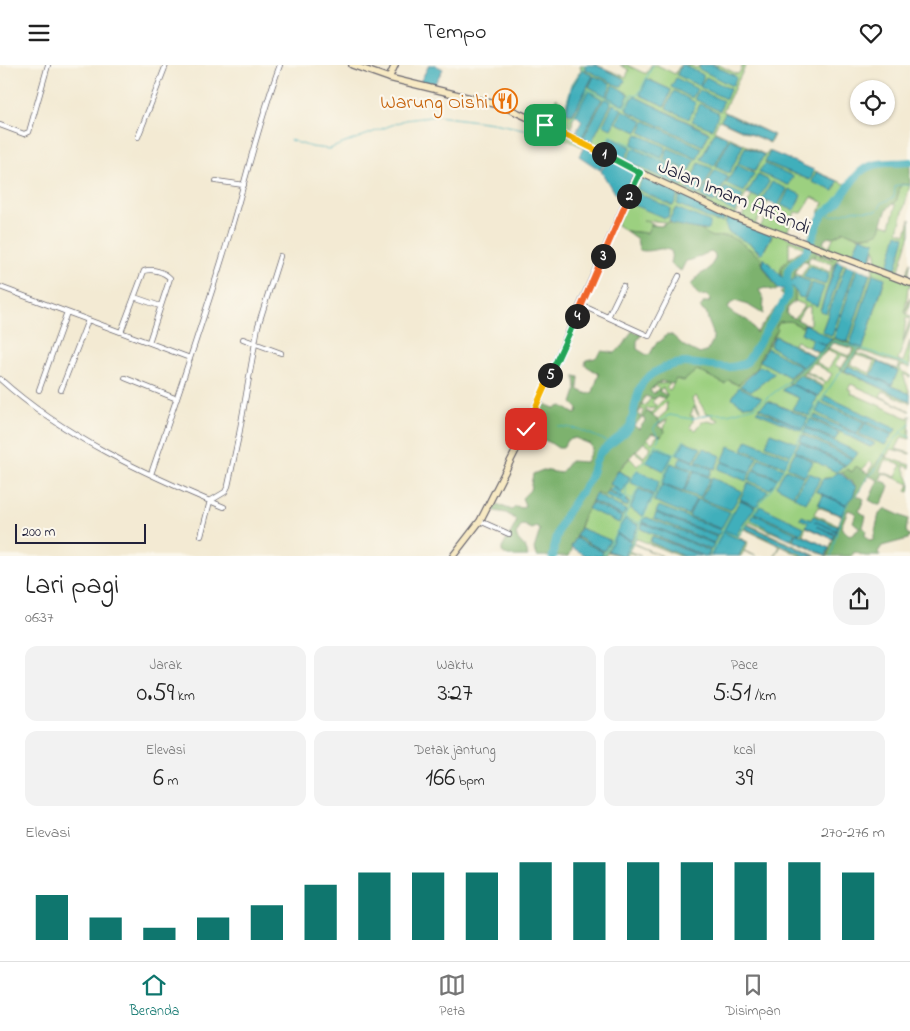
<!DOCTYPE html>
<html lang="id">
<head>
<meta charset="utf-8">
<style>
	body { margin:0; font-family:"Indie Flower",sans-serif; background:#f2f2f2; color:#222; height:100vh; display:flex; flex-direction:column; font-size:19px; white-space:nowrap }
	* { box-sizing:border-box; margin:0 }
	p { font-size:16px; color:#767676 }
	.icon { flex:none; width:28px; height:28px; fill:none; stroke:currentColor; stroke-width:2; stroke-linecap:round; stroke-linejoin:round }
	.map { position:relative; height:491px; overflow:hidden }
	.panel { display:flex; flex-direction:column; background:#fff; flex:1 }
	.panel>* { flex:none }
	.fabs { position:absolute; left:850px; top:15px; display:grid; gap:10px }
	.fabs a { display:grid; place-items:center; width:45px; height:45px; border-radius:50%; background:#fff; box-shadow:0 1px 4px #0004; font-size:25px }
	.scale { position:absolute; left:15px; bottom:12px; width:131px; box-sizing:border-box; padding-left:5px; border:2px solid #22223b; border-top:0; font-size:14px; line-height:18px; white-space:nowrap; color:#22223b; -webkit-text-stroke:4px #fbf7ec; paint-order:stroke }
	.pin { position:absolute; display:grid; place-items:center; width:42px; height:42px; color:#fff; margin:-21px; border-radius:10px; box-shadow:0 2px 8px #0006 }
	.km { position:absolute; width:25px; height:25px; margin:-12px; border-radius:50%; background:#222; color:#fff; font-size:14px; line-height:25px; text-align:center }
	.round { display:grid; place-items:center; flex:none; width:52px; height:52px; border-radius:20px; background:#f2f2f2 }
	.headline { display:flex; align-items:center; justify-content:space-between; height:85px; padding:0 25px }
	h1 { font-size:28px; font-weight:600; line-height:38px }
	.figures { display:grid; grid-template-columns:repeat(3,1fr); gap:8px; height:85px; padding:5px 25px }
	.figures div { display:grid; align-content:center; border-radius:12px; background:#f2f2f2; text-align:center }
	.figures b { font-size:25px; font-weight:600 }
	.figures small { font-size:14px; font-weight:400 }
	.figures p { font-size:14px }
	.chart { height:140px; padding:10px 25px }
	.chart p { display:flex; justify-content:space-between }
	.chart svg { width:100%; height:90px; margin-top:5px; stroke:#0f766e; stroke-width:6 }
	header { display:flex; justify-content:space-between; align-items:center; height:65px; padding:0 25px; background:#fff; font-size:22px; font-weight:600 }
	.dock { display:flex; justify-content:space-around; align-items:center; height:70px; border-top:1px solid #e0e0e0; background:#fff; font-size:14px; color:#767676 }
	.dock a { display:grid; justify-items:center; gap:2px }
	.dock .selected { color:#0f766e }
	.map>svg:first-child { display:block }
</style>
</head>
<body>
<header><svg class="icon" aria-label="menu" viewBox="0 0 24 24"><path d="M4 6h16M4 12h16M4 18h16"/></svg>Tempo<svg class="icon" aria-label="heart" viewBox="0 0 24 24"><path d="M12 20l-8-8c-3-5 5-10 8-4 3-6 11-1 8 4z"/></svg></header>
<div class="map">
<svg width="910" height="491" viewBox="0 0 910 491">
	<rect width="100%" height="100%" fill="#fbf7ec"/>
	<filter id="ink" filterUnits="userSpaceOnUse"><feTurbulence type="fractalNoise" baseFrequency=".02" numOctaves="2"/><feDisplacementMap in="SourceGraphic" scale="10" xChannelSelector="R" yChannelSelector="G"/><feConvolveMatrix kernelMatrix="1 2 1 2 8 2 1 2 1" color-interpolation-filters="sRGB"/></filter>
	<filter id="wash" filterUnits="userSpaceOnUse"><feTurbulence type="fractalNoise" baseFrequency=".0096" numOctaves="4" result="noise"/><feDisplacementMap in="SourceGraphic" scale="20" xChannelSelector="R" yChannelSelector="G"/><feGaussianBlur stdDeviation="1.12" result="paint"/><feColorMatrix in="noise" values="0 0 0 0 0 0 0 0 0 0 0 0 0 0 0 0 0 1.4 0 .05"/><feComposite in="paint" operator="in"/></filter>
	<g filter="url(#wash)">
		<rect width="100%" height="100%" fill="#f3ead3"/>
		<path fill="#9cd080" stroke="#5f795e" fill-rule="evenodd" d="M580 0H586L585 2 623 13 596 0 626 12 629 5 620 0H627L644 8H647L651 0H657L675 9 680 0H682L677 9 703 10 684 0H690L696 3 700 0 699 4 735 11 713 0H719L737 9 739 8 743 0H746L723 46 774 70 770 78 719 55 714 65 766 90 769 86 850 121 834 141 824 147 822 150 819 147 824 138 812 132 802 148 795 147 787 167 779 169 812 182 804 183 789 176V195C781 197 780 205 781 212L764 194 762 198C756 184 738 177 725 171 716 173 709 173 701 165H705L675 144 670 153 669 157 661 161 665 157 643 155 655 160H651L647 168 626 166 617 160 625 134 623 132 633 113 626 104 605 92 550 67 555 64 545 60 556 33 566 40 572 19 581 5ZM584 5 593 11 574 49 566 46 572 22 582 6ZM648 14 671 25 665 41 640 30ZM634 31 707 66 709 68 703 81ZM602 34 582 72 571 67 573 53ZM747 82 764 90 754 107 738 98ZM771 87 813 105 810 115 765 97ZM715 105 728 112 715 137H713L701 131ZM759 110 768 115 758 133 752 130 741 154 735 151 747 127ZM786 126 774 147 770 146 760 162 755 159 768 137 763 135ZM636 127 670 143V147L666 153 632 139ZM762 167 772 170V171L763 188 760 189 750 179Z
			M901 119 910 120 898 166 906 169 910 154V169L898 208 906 211 910 197 908 212 910 214V223L908 222 905 248 910 233V239L906 250 910 252V254L906 253 903 277 910 255V261L898 295 903 297 910 276V303L902 300 899 305 910 310V312L903 309 910 329 848 301 850 299 870 308 875 296 856 290 857 288 897 304 900 299 859 285 863 283 885 214 873 209 850 279 848 277 870 208 873 209V200L878 202 875 183 870 200 869 199 875 177 860 172 851 192 849 191 837 193 820 245 826 248 843 199 846 200 822 266 832 271 855 203 857 204 834 273 832 274 805 259 801 268 826 280 813 275 809 281 820 287 819 288 796 276 794 279 815 292H814L776 271 770 281 803 302 789 314 790 318 818 331 823 323 800 310 802 309 823 321 825 318 804 307 805 306 827 317 832 309 814 298 816 297 828 304 838 289 828 285V283L849 291V293L841 290 835 300 841 303V305L910 336V338L883 326 880 331 910 346 851 319 848 324 852 325 851 328 908 353 910 350 909 370 910 374 902 372 896 384 910 388V389L891 384 886 392 910 400V403L903 400 910 417 909 427 906 426 909 419 883 408V407L896 412 901 400 886 395 885 390 869 409H867L873 399 870 396 862 405 857 402 852 407 848 404 842 408 839 407 829 413H824L816 426 846 440 823 430 818 440 842 451 818 442 814 449 838 460V462L814 451 812 454 836 466 802 451 801 454 835 469 806 461 833 474 806 462 803 470 829 483 796 468 793 475 827 491 749 457 748 459 816 491 745 463 805 491H800L781 481 775 491 780 481 744 464 738 472 748 477 744 486 756 491 744 486 741 491H739L746 477 724 468 711 491H708L710 487 641 464 704 491 652 471 650 477 683 491H679L635 473 633 478 662 491 633 479 629 486 641 491 629 488 627 491H624L631 477 608 486 621 491 607 487 605 491H601L603 487 576 473V471L604 486 589 467 580 463 584 449 592 436 622 451 626 446 595 429 600 428 627 442 629 437 607 427 610 419 621 427 630 412 618 406 630 393 637 401 644 394 635 387 637 386 644 392 651 382 644 377 648 374 652 378 657 371H661L665 366 664 364 667 354 660 359 657 355 667 346 666 337 652 351 650 348 657 343 645 344 647 346 643 354 641 351 644 346 641 344 639 348V345L643 340 645 341 651 333H656L652 337 657 341 667 331 663 323 660 325 656 321 650 325 659 317 662 316 658 319 671 318 666 323 670 325 676 314 682 316 697 305 725 319 728 315 735 319 758 300C758 291 764 285 769 279 773 275 775 269 777 264L776 262 779 257 790 256 802 262 804 258 810 260V241L804 243 797 255 795 253 805 240 795 236V226L798 229 810 217 795 211V209L801 211 809 199 806 196H808L811 199 830 207 833 199 812 192 817 188 822 190 819 191 834 195 829 192 832 186 829 182 834 171 846 166C848 167 850 169 853 170 863 174 879 170 882 159L890 161 896 140 890 139 896 137ZM789 319 817 332 813 340 783 325ZM696 331 706 348 711 349 712 352 719 355 715 358 708 356 702 357 696 365 690 363 693 356V351H690L694 342 698 350H699L692 334ZM769 336 808 353 803 363 759 343ZM815 350 874 378 873 380 870 382 813 353ZM800 378 844 401H845L796 386Z"/>
		<path fill="#7db26e" stroke="#506a54" fill-rule="evenodd" d="M910 97V120L901 119 896 137C884 142 884 155 879 167L873 170 857 171 844 166 836 171 826 173 823 178 832 185 830 192 820 190 822 185 818 184 815 191 810 192 808 196H803L795 206V214L789 219 795 226V236L787 243 786 249 804 258 802 262 790 256 779 257 776 262 778 264C770 278 760 287 758 302L738 320 729 315 725 319 697 305 684 316 676 314 673 319 660 316 650 325 653 329 659 323 660 325 659 326 667 331 665 334 659 331C653 335 651 333 645 331L638 349 641 353 634 361 639 364 645 356 643 352 647 346 660 357 658 361 664 364 665 367 661 371 652 368C642 381 630 391 620 403 613 411 609 422 605 431L596 428 587 446 584 449 576 473 571 482 572 485 569 491H537L534 484 540 465 537 462 532 464 524 460 521 461 516 470C519 479 526 478 528 491H508L502 487V483L515 460 517 455 506 448 494 446 495 441 498 440 512 445 515 442 523 443 525 440 522 433 530 425 533 409 543 405 561 408 570 396 586 397 592 384 590 379 575 373 567 375 563 383H558L549 377 533 371 531 367 526 364 537 338H542L554 343 562 341 573 348 576 349 578 344 572 338 576 326 575 311 579 312 578 322 579 325 588 329 593 327 599 309 585 300 586 295 595 293 602 286 615 288 625 278 632 266 642 269 637 276V284L647 290 650 289 656 278 661 276 667 269 672 270 684 281 700 289C705 287 707 286 710 281 718 268 708 262 707 249L700 243 704 237H709L710 234 706 230 699 231 691 220 699 210 708 205 715 194V190L711 187C702 189 696 195 686 196L681 206 670 199 672 187C662 179 651 189 639 185L637 174 626 166 647 168 651 160 661 161 669 157 673 159 680 160 701 165 712 172 728 171 740 177 760 192 764 203 778 224 775 226 765 223 759 225 764 234 763 249 748 240 735 236 730 239 728 244C740 257 748 248 756 268L785 231 780 228 784 224C784 217 780 211 781 205 783 196 803 182 812 182L810 177 824 147 834 141 861 107 867 102 881 98Z
			M834 273 863 283 857 288 845 306 841 305V303L854 284 834 278 828 283V285L791 319 788 317 789 314Z
			M885 389 886 395 880 405 883 408 880 415 887 418 889 422 881 440H878L869 435 878 415 869 411 857 430 864 434 859 446 866 451 863 462 866 465 865 472 870 476 873 475 879 449 886 444 908 454 906 466 910 472 908 474 882 481 878 487 880 491H865L854 487 852 491H827L846 439 853 431 856 423 855 420 842 408 847 404 852 407 856 401 869 409 882 390ZM848 445 856 448 853 457 860 463 852 470 848 469 841 462Z"/>
		<path fill="#40afbb" stroke="#31687b" d="M429 0H435L443 4 434 20 432 21 420 17Z
			M586 0H596L623 13 625 15 622 21H619L585 4Z
			M681 0H684L703 10V13L700 20H697L677 10Z
			M700 0H713L735 11 736 13 733 20H730L699 4Z
			M584 5 593 11 572 50 566 47 572 22 582 6Z
			M594 11 610 18V22L606 31 589 22Z
			M706 12 730 24 726 34 700 22Z
			M676 13 697 24 692 33 671 22Z
			M647 14 671 25 665 41 640 30Z
			M613 20 629 29 624 40 607 32Z
			M699 25 723 36 720 46 696 35 695 32Z
			M588 26 602 34 582 72 580 73 575 69 582 56 576 50Z
			M674 26 696 38 689 54 666 43Z
			M634 31 709 68 703 81 628 46 626 43Z
			M604 34 610 36 611 39 591 78 583 73Z
			M613 39 622 44 611 64 603 60Z
			M700 39 717 47 718 50 712 64 692 56Z
			M623 45 643 56 637 67 617 58Z
			M725 48 773 70 769 77 721 55Z
			M645 56 702 83 697 94 640 67Z
			M715 67 727 72 728 75 715 100 713 101 701 94Z
			M637 69 666 82 662 93 632 79Z
			M611 72 631 82 624 95 604 85Z
			M730 74 743 80 730 107 728 108 716 102Z
			M584 82 607 93 600 105 579 91Z
			M745 82 764 90 755 106 738 98Z
			M633 83 689 109 682 122 626 96Z
			M668 83 695 95 690 106 664 94Z
			M771 87 814 105 811 114 810 115 765 97 769 88Z
			M609 94 626 104 634 110 623 132 614 128 601 106Z
			M699 98 713 104 700 129 697 130 686 124Z
			M765 99 793 111 789 120H788L760 108 759 106Z
			M737 100 754 109 744 127 726 119Z
			M715 105 728 112 714 137 701 131Z
			M816 107 838 116 834 126 812 117Z
			M758 110 768 115 769 117 759 133 747 128Z
			M644 111 679 128 673 141 637 124Z
			M772 117 787 124 778 141 762 134Z
			M725 122 743 130 735 147 717 138Z
			M789 124 801 130 795 144 793 145 781 140Z
			M636 127 670 143 668 152 665 153 631 139Z
			M681 129 725 150 723 157 714 156 677 139Z
			M676 143 710 157V161L707 165C699 165 681 161 673 159L669 155Z
			M728 151 772 170 762 189 750 179 728 167 725 159Z
			M897 169 905 172 895 207 887 205Z
			M860 172 875 177 869 199 851 192Z
			M764 193 784 214 785 224H778L763 200Z
			M837 196 843 199 826 248 820 246Z
			M846 200 855 203 832 271 822 266Z
			M810 201 829 209 825 220 803 212Z
			M857 204 870 208 848 277 834 273Z
			M873 209 885 213 863 283 850 279Z
			M795 211 810 217 804 233 799 232 797 228 789 219 795 214Z
			M812 218 824 222 817 241 804 236Z
			M805 259 832 274 826 280 815 275 825 281 820 287 809 282 813 274 801 268Z
			M775 271 814 292 803 302 770 281Z
			M767 283 801 302 789 312 760 296Z
			M878 297 898 306 892 320 871 310Z
			M760 301 775 308 752 326 740 321Z
			M848 301 910 329V336L845 306Z
			M800 310 823 323 819 331 791 319Z
			M790 319 818 332 813 340 815 342 809 351 792 344 799 333 782 325Z
			M739 322 762 333 754 340 744 341 732 333Z
			M826 331 896 364 893 369 823 336Z
			M768 336 808 353 802 366 756 347 758 345 802 363 759 343Z
			M821 338 864 357 857 369 816 347Z
			M815 350 874 378V380L870 382 813 353Z
			M811 354 839 368 835 375 806 362Z
			M865 358 892 370 885 380 859 369Z
			M806 363 857 387V390L853 393 804 368Z
			M771 368 797 378 790 390 766 380Z
			M803 370 852 394 846 400 800 376Z
			M747 375 789 392 784 401 742 384Z
			M685 376 701 383 694 396 677 389Z
			M800 377 845 401 836 407 795 386Z
			M729 381 757 392 750 407 722 396Z
			M656 382 673 389 664 406 646 397Z
			M704 383 721 391 715 404 696 396Z
			M795 387 813 397 805 411 787 402Z
			M681 392 712 404 709 411 678 399Z
			M759 393 783 403 778 413 754 404Z
			M722 397 750 408 746 416 718 404Z
			M671 398 692 406 683 427 662 419Z
			M786 404 804 412 793 430 776 421Z
			M637 405 659 416 654 430 630 417Z
			M753 405 777 414 770 424 749 416Z
			M618 406 630 412 623 427H620L627 435 625 436 629 438 627 442 605 431 607 427 622 434 609 425 612 422 620 426 610 419Z
			M694 406 710 413 700 433 684 427Z
			M839 407 856 422 853 431 846 439 816 426 823 414 829 413Z
			M809 408 821 413 806 438 794 432Z
			M712 413 742 426 731 445 701 434Z
			M748 418 768 426 756 441 740 434Z
			M662 420 696 434 688 450 654 436Z
			M639 424 653 431 643 451 630 444Z
			M595 429 626 445 623 451 592 436Z
			M823 430 846 440 841 450 818 440Z
			M697 434 730 447 721 464 689 451Z
			M740 435 755 442 736 470 724 465Z
			M592 438 622 452 619 458 588 444Z
			M659 441 721 465 718 471 656 447Z
			M760 441 804 462 801 469 755 448Z
			M656 448 717 472 714 478 654 453Z
			M754 449 795 468 791 475 751 455Z
			M802 451 811 455 813 451 838 462 836 465 814 456 836 466 835 469 817 461 834 470 833 474 806 461 808 457 800 454Z
			M646 452 714 479 711 485 643 457Z
			M625 454 639 460 631 475 616 468Z
			M643 458 710 486 708 491H704L641 464Z
			M747 460 814 491H805L745 463Z
			M580 463 610 475 604 486 576 471Z
			M723 467 746 477 739 491H711Z
			M796 468 829 483 826 490 793 475Z
			M616 469 631 476 624 491 608 486Z
			M652 471 701 491H683L650 477Z
			M576 473 603 487 601 491H587L571 482Z"/>
		<g fill="none" stroke-linecap="round" stroke-linejoin="round">
			<path stroke="#40afbb" stroke-width="1" d="M557 62 581 74
				M556 63 566 41 572 19 585 0
				M563 64 575 50 587 24 625 42 632 29 638 30 653 0
				M290 75 311 82 329 84 405 55 437 51 493 58 544 68 550 67
				M602 85 610 71H612L689 107
				M823 149 833 151 854 145 877 146 882 138 894 132 895 122 897 120H910
				M558 361 578 364 611 378
				M901 368 910 372
				M655 379 673 388
				M632 436 626 430C625 413 640 404 648 392 652 386 655 379 659 373V371L654 365V362L667 351 670 350 691 354 710 349H728L755 342 788 317 834 276 872 287 910 301
				M624 452 640 458 657 427 674 388H676L684 375
				M723 466 738 471 760 438 771 425 816 343 838 310 858 284
				M603 491 623 455 638 423
				M626 491 644 453
				M710 491 732 447
				M831 491C835 476 842 436 857 430L868 411 874 407 886 386 900 368 910 359"/>
			<path stroke="#40afbb" stroke-width="8" d="M553 491C557 457 571 442 589 415 594 406 594 394 601 387 610 377 623 372 630 361 634 349 635 336 640 323 643 315 651 309 659 305 667 301 677 298 685 298 705 298 729 308 747 297L787 232C789 224 785 215 788 206 792 197 801 194 806 186 813 176 815 162 822 151 825 145 831 144 836 139 846 128 854 108 868 102 882 96 896 99 910 97"/>
		</g>
	</g>
	<g filter="url(#ink)">
		<g fill="none" stroke-linecap="round" stroke-linejoin="round">
			<defs>
				<path id="street" d="M0 60 24 69 29 67 48 0
					M138 72 166 0
					M216 116 244 120
					M0 222 190 293
					M134 232 160 241
					M581 240 649 271 679 211
					M608 252 623 221
					M121 267 144 206C152 203 164 207 170 213L149 277
					M243 274 281 288
					M125 313 177 334
					M0 314C64 372 145 409 224 442
					M39 325 67 247
					M61 325 88 255
					M151 409C178 330 205 251 229 171 246 114 259 56 280 0
					M480 456 509 469
					M201 471 210 436 225 427 228 421 239 370 258 261 280 191"/>
				<path id="secondary" d="M352 0 389 13 503 41 576 75 639 107 733 151 910 218
					M389 13 395 0
					M453 491 480 456 515 387 545 322 639 107"/>
			</defs>
			<use href="#street" stroke="#6b6870" stroke-width="6"/>
			<use href="#secondary" stroke="#6b6870" stroke-width="8"/>
			<use href="#street" stroke="#fff" stroke-width="4.5"/>
			<use href="#secondary" stroke="#f7e9c3" stroke-width="5.5"/>
		</g>
	</g>
	<g fill="none" stroke-linecap="round" stroke-linejoin="round" filter="url(#ink)">
		<defs>
			<path id="split-1" d="M545 60 604 89"/>
			<path id="split-2" d="M604 89 640 108 629 131"/>
			<path id="split-3" d="M603 191 629 131"/>
			<path id="split-4" d="M577 251 603 191"/>
			<path id="split-5" d="M550 310 577 251"/>
			<path id="split-6" d="M526 364 550 310"/>
		</defs>
		<use href="#split-1" stroke="#fff" stroke-width="10"/>
		<use href="#split-2" stroke="#fff" stroke-width="10"/>
		<use href="#split-3" stroke="#fff" stroke-width="10"/>
		<use href="#split-4" stroke="#fff" stroke-width="10"/>
		<use href="#split-5" stroke="#fff" stroke-width="10"/>
		<use href="#split-6" stroke="#fff" stroke-width="10"/>
		<use href="#split-1" stroke="#f5b400" stroke-width="6"/>
		<use href="#split-2" stroke="#22a559" stroke-width="6"/>
		<use href="#split-3" stroke="#f0652b" stroke-width="6"/>
		<use href="#split-4" stroke="#f0652b" stroke-width="6"/>
		<use href="#split-5" stroke="#22a559" stroke-width="6"/>
		<use href="#split-6" stroke="#f5b400" stroke-width="6"/>
	</g>
	<defs>
		<symbol id="restaurant-ring" viewBox="-11 -11 22 22"><circle r="9.5" fill="#fbf7ec" stroke="#e8710a" stroke-width="1.5"/><path d="M-5-6h1v4h1v-4h1v4h1v-4h1v5L-1.5 .5V6h-2V.5L-5-1ZM5-6V6H3V1.5H1.5Q1.5-4 5-6Z" fill="#e8710a"/></symbol>
	</defs>
	<g fill-rule="evenodd">
		<use href="#restaurant-ring" x="491" y="22" width="28" height="28"/>
	</g>
	<g text-anchor="middle" stroke-width="4.5" stroke-linejoin="round" paint-order="stroke">
		<g font-size="20" fill="#c56008" stroke="#fbf7ec" text-anchor="end">
			<text x="488" y="43">Warung Oishi</text>
		</g>
		<g font-size="20" fill="#22223b" stroke="#fbf7ec">
			<text transform="translate(735 131) rotate(23)" y="7">Jalan Imam Affandi</text>
		</g>
	</g>
</svg>
<div class="fabs">
<a><svg class="icon" aria-label="locate" viewBox="0 0 24 24"><circle cx="12" cy="12" r="6"/><path d="M12 2v4M12 18v4M2 12h4M18 12h4"/></svg></a>
</div>
<div class="scale">200 m</div>
<div class="pin" style="left:545px;top:60px;background:#1e9e55"><svg class="icon" aria-label="arrive" viewBox="0 0 24 24"><path d="M6 21V4h12l-3 4 3 4H6"/></svg></div>
<div class="pin" style="left:526px;top:364px;background:#d93025"><svg class="icon" aria-label="check" viewBox="0 0 24 24"><path d="M5 12l5 5 9-10"/></svg></div>
<b class="km" style="left:604px;top:89px">1</b>
<b class="km" style="left:629px;top:131px">2</b>
<b class="km" style="left:603px;top:191px">3</b>
<b class="km" style="left:577px;top:251px">4</b>
<b class="km" style="left:550px;top:310px">5</b>
</div>
<section class="panel">
<div class="headline"><div><h1>Lari pagi</h1><p>06:37</p></div><a class="round"><svg class="icon" aria-label="share" viewBox="0 0 24 24"><path d="M12 15V3M7 8l5-5 5 5M5 13v7h14v-7"/></svg></a></div>
<div class="figures">
<div><p>Jarak</p><b>0.59<small> km</small></b></div>
<div><p>Waktu</p><b>3:27</b></div>
<div><p>Pace</p><b>5:51<small> /km</small></b></div>
</div>
<div class="figures">
<div><p>Elevasi</p><b>6<small> m</small></b></div>
<div><p>Detak jantung</p><b>166<small> bpm</small></b></div>
<div><p>kcal</p><b>39</b></div>
</div>
<div class="chart"><p><span>Elevasi</span>270–276 m</p>
<svg viewBox="0 0 160 44" preserveAspectRatio="none"><path d="M5 44V22M15 44V33M25 44V38M35 44V33M45 44V27M55 44V17M65 44V11M75 44V11M85 44V11M95 44V6M105 44V6M115 44V6M125 44V6M135 44V6M145 44V6M155 44V11"/></svg>
</div>
</section>
<nav class="dock">
<a class="selected"><svg class="icon" aria-label="home" viewBox="0 0 24 24"><path d="M3 11l9-7 9 7M6 9v11h12V9"/></svg>Beranda</a>
<a><svg class="icon" aria-label="map" viewBox="0 0 24 24"><path d="M3 6l6-2 6 2 6-2v14l-6 2-6-2-6 2zM9 4v14M15 6v14"/></svg>Peta</a>
<a><svg class="icon" aria-label="saved" viewBox="0 0 24 24"><path d="M7 4h10v16l-5-4-5 4z"/></svg>Disimpan</a>
</nav>
</body>
</html>
